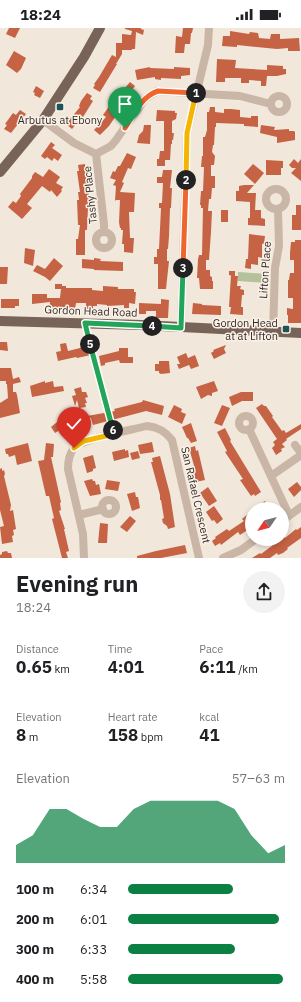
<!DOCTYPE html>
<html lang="en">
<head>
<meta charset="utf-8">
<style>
	body { margin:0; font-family:"IBM Plex Sans",sans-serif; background:#f2f2f2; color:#202124; height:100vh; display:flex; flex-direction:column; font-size:15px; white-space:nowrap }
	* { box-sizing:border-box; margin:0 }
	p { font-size:13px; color:#757577 }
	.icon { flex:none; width:22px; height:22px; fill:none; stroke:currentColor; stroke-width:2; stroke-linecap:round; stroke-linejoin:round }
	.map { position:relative; height:530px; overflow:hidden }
	.panel { display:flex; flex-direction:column; background:#fff; flex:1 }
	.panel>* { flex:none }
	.needle { width:26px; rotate:235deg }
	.buttons { position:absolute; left:245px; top:474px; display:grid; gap:8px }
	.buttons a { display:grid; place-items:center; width:44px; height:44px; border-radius:50%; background:#fff; box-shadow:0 2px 6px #0003; font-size:20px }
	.pin { position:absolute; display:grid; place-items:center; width:34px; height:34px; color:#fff; margin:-41px -17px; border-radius:50% 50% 50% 0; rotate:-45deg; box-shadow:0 0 4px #0007 }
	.pin .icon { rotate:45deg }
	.km { position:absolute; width:20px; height:20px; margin:-10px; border-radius:50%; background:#222; color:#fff; font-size:11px; line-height:20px; text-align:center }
	.round { display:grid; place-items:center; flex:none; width:42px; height:42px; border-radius:21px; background:#f2f2f2 }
	.overview { display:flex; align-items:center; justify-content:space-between; height:68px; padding:0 16px }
	h1 { font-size:22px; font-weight:700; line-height:30px }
	.figures { display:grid; grid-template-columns:repeat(3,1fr); gap:6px; height:68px; padding:4px 16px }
	.figures div { display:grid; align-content:center }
	.figures b { font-size:17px; font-weight:700 }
	.figures small { font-size:11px; font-weight:400 }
	.figures p { font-size:11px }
	.chart { height:112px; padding:8px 16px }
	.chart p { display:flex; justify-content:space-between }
	.chart svg { width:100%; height:72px; margin-top:4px; fill:#0b8043; opacity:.7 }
	ul { padding:0 16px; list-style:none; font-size:13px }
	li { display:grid; grid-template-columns:64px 48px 1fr; align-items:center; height:30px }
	li i { height:10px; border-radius:5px; background:#0b8043 }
	.status { display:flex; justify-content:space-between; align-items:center; height:28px; padding:0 20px; background:#fff; direction:ltr }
	.status svg { height:11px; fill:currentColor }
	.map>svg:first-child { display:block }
</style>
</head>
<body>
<div class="status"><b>18:24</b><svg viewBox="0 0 49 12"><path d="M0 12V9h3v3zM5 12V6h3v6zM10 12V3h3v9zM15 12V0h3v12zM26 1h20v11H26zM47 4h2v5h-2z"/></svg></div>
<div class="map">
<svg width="301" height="530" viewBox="0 0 301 530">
	<rect width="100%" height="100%" fill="#f2e7db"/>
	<path fill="#b4c19a" d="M238 244 267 246V255L238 253Z"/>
	<path fill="#c66344" d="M9 0H20L15 10 6 6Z
		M125 0H141V1L144 2 143 7 136 4 135 21H132V22H122V26L116 36H117L100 64 93 60 95 57 94 56 99 49 112 27 116 29V15H122V6L131 7 132 3 125 1Z
		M183 0H193L192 5H191L190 16H185L184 25H175L176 8 182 9Z
		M230 3 249 6 250 4 258 5 259 10 270 11 271 6H280V11L299 10 300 23H288V20L277 21 237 17V19L222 18 223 8H230Z
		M14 23 26 30 21 41 17 45 6 37Z
		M217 31 236 32 235 40 267 42V37L283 38V41H286V46L277 48H267L266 58H261V53L249 52V55H241V50H225V54H216Z
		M150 39V40L174 41V39L190 40V47L181 48V51L161 50V52L155 51V49L137 52 135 42Z
		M130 54 135 58 132 62 133 63 109 98 100 107 94 102 106 89 103 87 112 74 115 76 121 68 119 67Z
		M36 58 44 63 40 70 34 67 35 65 33 64Z
		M87 65 92 68 90 71 93 73 78 97 76 96 72 101 66 96 80 79 79 78 81 73Z
		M210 79H215V84L224 85V81H231L240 82V89L251 90V88H258V99L244 98V96L216 95V99H215L214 117H213L212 124 215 128 214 137H211V148H215V160H212L211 171H209L208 183H212L211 204 209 232H206V242H210V248L212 249V253H213V261H200L199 250H197L198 231 199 227H202L203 180H201V177H200L201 163H203L204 139H201L202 128H203V109H205L207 102V84H209Z
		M20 82 26 86 11 105 4 101 7 97 5 96 13 85 16 87Z
		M157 82 175 83V85H177L176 91 172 93V105H174L173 112H172V116H171L170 132H165V138H157V131H159L160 123H164V93H156Z
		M144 97H151L150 116 137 115 139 107 143 103Z
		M261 97 275 99 274 102 289 101V103H294L295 104V112L277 115V109L260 105Z
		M51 114 55 117 52 120 62 127 58 133 54 130 52 133 47 129 45 131 41 128Z
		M127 125 136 129 131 141 128 140 122 154 124 155 120 164 135 165 134 184H129L130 210H134L133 225 124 224V216H122L123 202H121V200H120L119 194 120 172H116L115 173 116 158 113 157 116 152 110 150 113 143 115 144 118 138H120Z
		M294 131 298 135 301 131V153L291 145 296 140H292L289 137Z
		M266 132 283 133V140H281V147H266Z
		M85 136 90 176 88 179 87 202H85V227H76V211H78L80 197H78L77 172H79L78 164H80L77 143H79L78 137Z
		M253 136 264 145 255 156 244 146Z
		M49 141 60 149 56 155 63 159 61 162 62 163 57 169 51 162 50 164 42 158 27 176 32 180 22 191 8 179 13 173 16 175 21 168 20 166 32 150V148L35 144 43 149Z
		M163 142H172L170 160H172L171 180H170L169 208 168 221H167V233H169L166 261H158V236H154V229H157V221H159L161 180H159V175H162L163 155H157V149H162Z
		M244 157H254L247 165H256L255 182H261V190L265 191V198L248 197V190H250V174L236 173V163H239V158Z
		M296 177H301V202H292V187H296Z
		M221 182H228V194H221Z
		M249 206 265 208 264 216H262V230L258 229V237L251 236V241L245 240 246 231H248Z
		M295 212H301V295H288V287H287V280L293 281V270H288V252H289L290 245H294V232H290V225L291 214H295Z
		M25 220 35 222 33 238 24 235Z
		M54 230 63 238 50 253 45 249 33 243 37 237 45 241Z
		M94 230 101 231 100 233 123 234V243L94 242V241L82 240V231L94 232Z
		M0 239H8L7 256H0Z
		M229 243H235V248H238L237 258H241L240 261 244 262V267H242L241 279H243V287L230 286 231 279H229L231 247 232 248 229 247Z
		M55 256H62V258H66V260H92V262L103 263V258L118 259V261H134V264H136L135 276 129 275V280H124V277L107 278V277L97 276V278H93V281H86V275H76L75 281 61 280V282L49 281 50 274 32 276V266H47V270H60L61 261H55Z
		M1 271H19V278H15V280H1Z
		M161 271 169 272 168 290H156V283H146V286H139V275L161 276Z
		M193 275 202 276V277L221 278V287L192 286Z
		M0 314H7L8 323 0 322Z
		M66 315 68 323 88 318 91 327 77 330 76 329 58 333 56 324 61 323 60 316Z
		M226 317 224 321 226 325 214 331 211 325 214 323 213 322Z
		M119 320H128V329H133V335H120L119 332 105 335V337L101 338 99 328 119 323Z
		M186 325 188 330 195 327 199 338 191 341 189 337 179 341 177 336H180L177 329Z
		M159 333H169L170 345 161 346 159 345V343H155V336H159Z
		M0 340H11L13 351 19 349 21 354 13 356V364H16L17 367 20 385 0 390V375L8 370 7 356H6V353H0Z
		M45 353V355L53 353 54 359 63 358 64 363 32 369 30 358Z
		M214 353 218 363 212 365V368L208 367 201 371 196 359Z
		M81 359 82 364H86L88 369 85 370 87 375H85L86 379 79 380 77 372 75 378 72 368 76 367 74 361Z
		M241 364H253V373H242L232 378 229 369Z
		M143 372 164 378 162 387 146 383 93 397 91 390 87 388 115 383 114 381 142 374Z
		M262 376 264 378H266L273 388 272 389 282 403 284 402 286 405 301 396V401L286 411 287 412 282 416 285 419 281 421 282 423 276 427 272 420 275 417 273 414 277 411 256 380Z
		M174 377 182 381 181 384 186 386 182 396 168 389Z
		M222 377 230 380 222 398 214 395Z
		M62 390 66 396V398L55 405 51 399Z
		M81 390 83 399 71 403 68 393Z
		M191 395 197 413 191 415 188 410H187L182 399Z
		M225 400 231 412 230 413 261 464 255 468 254 466 251 468 240 452 243 451 225 424 227 423 217 404Z
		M152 414 154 424 140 426 138 417Z
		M28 415 32 433 17 437 15 427 9 429 8 426H6L5 421Z
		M46 415 54 416 53 429H51L61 474 60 475 61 482 59 483 65 501H64L69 523 66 524 68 530H62L52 491 54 490 49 468H46L38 433 44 432Z
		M195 418 196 423 198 422 205 452 196 454 193 441H195L189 420Z
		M125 421V423L128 422 129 429 114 433 112 424Z
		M138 423 140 430 132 432 130 425Z
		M93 427 96 440 93 441V443L87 445 83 430Z
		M160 428 170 466 175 499 168 501 167 498 163 495 162 491 164 490 161 472H160V467L151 434H153L152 430Z
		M2 440V443L4 442 5 446 4 448 11 477 10 483 13 482 16 501 13 502 14 507 12 508 13 514 2 516 0 499 4 498 0 482V441Z
		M92 451 93 453H95L96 457 99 456 101 466 90 468 84 453Z
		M107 452 120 454 118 463 105 461Z
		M297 454 301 459V462L294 469 288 461Z
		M208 459 217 473 209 478 200 465Z
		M135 464 136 469H138L140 480 132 483 127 466Z
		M265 473 271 481H259L257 478Z
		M214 478 223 491 217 496 214 492 212 493 206 484Z
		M248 486 252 492V499L240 507 238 504 221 517 220 515 215 518 212 513 216 510 215 509 227 501 229 503 244 493 242 491Z
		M130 488 136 493 127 504 120 499Z
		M100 495 108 496 107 515H98Z
		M301 499V510L287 520 288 521 283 525 278 527 277 525 270 530H252L260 525 261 526 284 509 285 510 296 501 297 502Z
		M185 517 187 525 161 530H137V528L156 523Z
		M7 523 8 525H11L12 530H0V527L2 526V524Z"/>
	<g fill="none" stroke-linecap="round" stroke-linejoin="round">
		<path stroke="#b6a091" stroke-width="1" stroke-dasharray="2 2" stroke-linecap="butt" d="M87 304 112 398"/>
		<path stroke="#cab6a6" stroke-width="8" d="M271 76a8 8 0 1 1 16 0a8 8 0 1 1-16 0Z
			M43 92 74 115 96 126 111 118 116 112 145 71 157 63 240 68 271 76
			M96 126 104 196V204
			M266 171a10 10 0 1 1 20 0a10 10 0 1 1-20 0Z
			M96 212a8 8 0 1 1 16 0a8 8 0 1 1-16 0Z
			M181 300 187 105 208 17 209 0
			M273 304 275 240 279 218 278 181
			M239 395a7 7 0 1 1 14 0a7 7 0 1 1-14 0Z
			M249 401 289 487
			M295 417 301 425
			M271 448 301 427
			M102 479a7 7 0 1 1 14 0a7 7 0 1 1-14 0Z
			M79 487 103 481
			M282 493 301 479
			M84 530 83 506 68 441C68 433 69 426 74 420 83 410 132 402 147 398 158 399 165 403 172 412L199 530
			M223 530 241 522 256 511"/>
		<path stroke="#786358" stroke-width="10" d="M0 144 43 92 84 29 100 0
			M0 293 141 297 301 305"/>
	</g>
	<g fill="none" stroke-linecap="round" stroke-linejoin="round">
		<defs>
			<path id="split-1" d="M125 100C133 87 142 68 158 63L196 65"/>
			<path id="split-2" d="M186 152 187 105 196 65"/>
			<path id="split-3" d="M183 240 186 152"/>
			<path id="split-4" d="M152 298 181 300 183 240"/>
			<path id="split-5" d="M90 316 85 295 152 298"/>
			<path id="split-6" d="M90 316 113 402"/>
			<path id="split-7" d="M74 420 84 413 114 406 113 402"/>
		</defs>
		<use href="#split-1" stroke="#fff" stroke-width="8"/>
		<use href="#split-2" stroke="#fff" stroke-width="8"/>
		<use href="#split-3" stroke="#fff" stroke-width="8"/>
		<use href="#split-4" stroke="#fff" stroke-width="8"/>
		<use href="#split-5" stroke="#fff" stroke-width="8"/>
		<use href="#split-6" stroke="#fff" stroke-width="8"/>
		<use href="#split-7" stroke="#fff" stroke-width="8"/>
		<use href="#split-1" stroke="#f0652b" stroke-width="5"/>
		<use href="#split-2" stroke="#f5b400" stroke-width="5"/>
		<use href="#split-3" stroke="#f0652b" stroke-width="5"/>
		<use href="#split-4" stroke="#22a559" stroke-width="5"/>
		<use href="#split-5" stroke="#22a559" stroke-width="5"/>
		<use href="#split-6" stroke="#22a559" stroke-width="5"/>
		<use href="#split-7" stroke="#f5b400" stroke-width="5"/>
	</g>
	<g fill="#1d5457" stroke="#f9f1e7" stroke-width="1.5">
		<rect x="56" y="75" width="8" height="8" rx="2"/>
		<rect x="282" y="297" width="8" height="8" rx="2"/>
	</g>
	<g text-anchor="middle" stroke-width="3" stroke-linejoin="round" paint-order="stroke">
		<g font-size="11" fill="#362c27" stroke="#f9f1e7">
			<text x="60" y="96">Arbutus at Ebony</text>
			<text x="278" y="299" text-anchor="end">Gordon Head<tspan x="278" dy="13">at at Lifton</tspan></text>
		</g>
		<g font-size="11" fill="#362c27" stroke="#f9f1e7">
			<text transform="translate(90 167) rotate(-96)" y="4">Tashy Place</text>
			<text transform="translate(265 242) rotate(-86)" y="4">Lifton Place</text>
			<text transform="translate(91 283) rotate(2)" y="4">Gordon Head Road</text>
			<text transform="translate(196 467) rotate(77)" y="4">San Rafael Crescent</text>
		</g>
	</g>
</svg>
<div class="buttons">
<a><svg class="needle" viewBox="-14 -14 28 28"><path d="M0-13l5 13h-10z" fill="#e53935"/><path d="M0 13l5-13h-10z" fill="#757577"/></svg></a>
</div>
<div class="pin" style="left:125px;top:100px;background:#1e9e55"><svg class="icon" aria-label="arrive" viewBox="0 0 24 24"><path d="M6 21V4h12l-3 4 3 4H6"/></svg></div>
<div class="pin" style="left:74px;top:420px;background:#d93025"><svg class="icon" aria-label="check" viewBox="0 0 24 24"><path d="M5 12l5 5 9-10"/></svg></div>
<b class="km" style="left:196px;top:65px">1</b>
<b class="km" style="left:186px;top:152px">2</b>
<b class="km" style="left:183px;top:240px">3</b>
<b class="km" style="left:152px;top:298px">4</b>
<b class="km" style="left:90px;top:316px">5</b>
<b class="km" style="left:113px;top:402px">6</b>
</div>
<section class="panel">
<div class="overview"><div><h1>Evening run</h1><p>18:24</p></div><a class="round"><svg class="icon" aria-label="share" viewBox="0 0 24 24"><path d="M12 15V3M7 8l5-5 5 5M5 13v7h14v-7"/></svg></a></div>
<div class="figures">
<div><p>Distance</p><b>0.65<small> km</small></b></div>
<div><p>Time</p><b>4:01</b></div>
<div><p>Pace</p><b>6:11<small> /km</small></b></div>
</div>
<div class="figures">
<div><p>Elevation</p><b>8<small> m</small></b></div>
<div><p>Heart rate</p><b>158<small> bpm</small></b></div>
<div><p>kcal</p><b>41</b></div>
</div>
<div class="chart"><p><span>Elevation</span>57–63 m</p>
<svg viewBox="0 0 160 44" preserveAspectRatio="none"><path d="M0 44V33L10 27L20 11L30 11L40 17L50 22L60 22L70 11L80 6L90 6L100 6L110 6L120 6L130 11L140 27L150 38L160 33V44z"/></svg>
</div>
<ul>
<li><b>100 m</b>6:34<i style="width:67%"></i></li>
<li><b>200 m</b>6:01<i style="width:96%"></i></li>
<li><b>300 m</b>6:33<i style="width:68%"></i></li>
<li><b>400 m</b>5:58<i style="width:99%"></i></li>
</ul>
</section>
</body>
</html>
